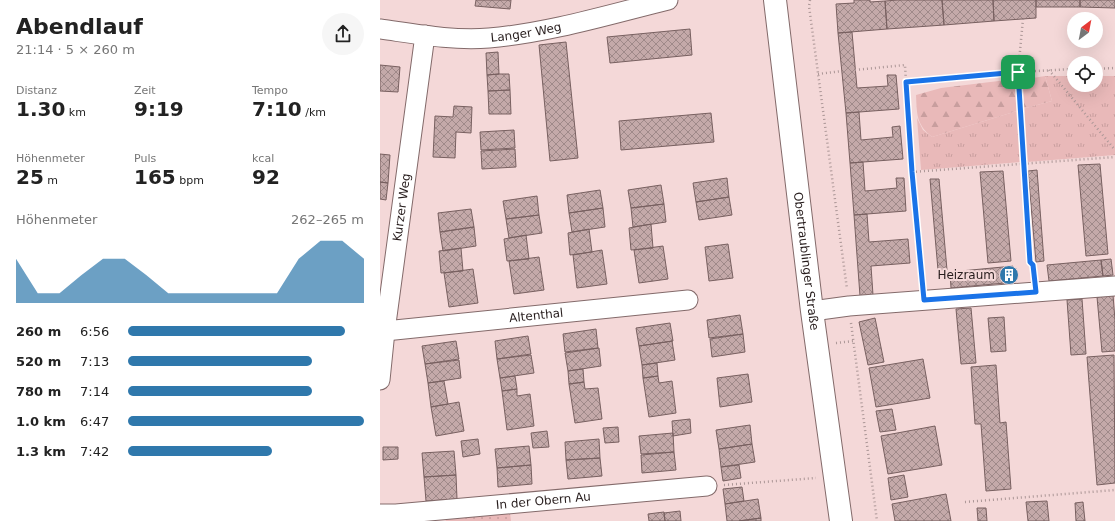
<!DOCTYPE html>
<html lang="de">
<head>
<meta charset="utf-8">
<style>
	body { margin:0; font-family:"DejaVu Sans",sans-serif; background:#f6f6f6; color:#222; height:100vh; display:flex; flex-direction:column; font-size:15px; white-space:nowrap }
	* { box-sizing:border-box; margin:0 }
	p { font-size:13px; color:#767676 }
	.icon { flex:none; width:22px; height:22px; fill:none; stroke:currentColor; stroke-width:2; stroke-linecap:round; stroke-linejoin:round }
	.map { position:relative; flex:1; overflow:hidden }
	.sheet { display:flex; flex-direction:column; background:#fff; width:380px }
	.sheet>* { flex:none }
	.needle { width:26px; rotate:32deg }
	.fabs { position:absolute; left:687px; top:12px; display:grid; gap:8px }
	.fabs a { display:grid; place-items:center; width:36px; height:36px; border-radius:50%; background:#fff; box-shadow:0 4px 16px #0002; font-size:20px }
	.pin { position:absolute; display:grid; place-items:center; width:34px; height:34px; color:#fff; margin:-17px; border-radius:8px; box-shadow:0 2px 6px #0006 }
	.round { display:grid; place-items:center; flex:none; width:42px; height:42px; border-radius:21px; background:#f6f6f6 }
	.overview { display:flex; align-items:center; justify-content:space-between; height:68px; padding:0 16px }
	h1 { font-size:22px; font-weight:700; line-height:30px }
	.metrics { display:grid; grid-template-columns:repeat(3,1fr); gap:6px; height:68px; padding:4px 16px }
	.metrics div { display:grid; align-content:center }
	.metrics b { font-size:20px; font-weight:700 }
	.metrics small { font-size:11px; font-weight:400 }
	.metrics p { font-size:11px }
	.chart { height:112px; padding:8px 16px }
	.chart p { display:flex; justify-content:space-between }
	.chart svg { width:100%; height:72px; margin-top:4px; fill:#2f78ac; opacity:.7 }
	ul { padding:0 16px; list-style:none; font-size:13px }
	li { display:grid; grid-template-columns:64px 48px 1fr; align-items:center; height:30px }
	li i { height:10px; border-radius:5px; background:#2f78ac }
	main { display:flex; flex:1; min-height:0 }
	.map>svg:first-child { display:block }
</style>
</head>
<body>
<main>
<section class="sheet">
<div class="overview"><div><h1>Abendlauf</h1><p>21:14 · 5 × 260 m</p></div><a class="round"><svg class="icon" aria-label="share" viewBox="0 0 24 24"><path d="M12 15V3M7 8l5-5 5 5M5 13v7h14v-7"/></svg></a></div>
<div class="metrics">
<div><p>Distanz</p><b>1.30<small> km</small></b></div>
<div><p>Zeit</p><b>9:19</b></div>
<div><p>Tempo</p><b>7:10<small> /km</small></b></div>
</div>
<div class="metrics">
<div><p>Höhenmeter</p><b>25<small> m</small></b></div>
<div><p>Puls</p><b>165<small> bpm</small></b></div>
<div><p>kcal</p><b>92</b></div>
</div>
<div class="chart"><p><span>Höhenmeter</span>262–265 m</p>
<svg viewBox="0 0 160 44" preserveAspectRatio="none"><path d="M0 44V17L10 38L20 38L30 27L40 17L50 17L60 27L70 38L80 38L90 38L100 38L110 38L120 38L130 17L140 6L150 6L160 17V44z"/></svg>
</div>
<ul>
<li><b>260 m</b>6:56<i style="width:92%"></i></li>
<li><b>520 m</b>7:13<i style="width:78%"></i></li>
<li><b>780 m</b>7:14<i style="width:78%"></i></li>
<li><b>1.0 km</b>6:47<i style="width:100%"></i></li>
<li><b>1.3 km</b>7:42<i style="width:61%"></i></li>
</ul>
</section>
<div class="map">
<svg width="735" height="521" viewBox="0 0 735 521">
	<defs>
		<pattern id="grass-dots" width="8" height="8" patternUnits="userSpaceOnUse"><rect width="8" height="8" fill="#e9b9b9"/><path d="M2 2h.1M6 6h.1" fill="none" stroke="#c89e9e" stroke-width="1.8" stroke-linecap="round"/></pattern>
		<pattern id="forest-firs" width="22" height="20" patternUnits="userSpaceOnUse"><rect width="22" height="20" fill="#e9b9b9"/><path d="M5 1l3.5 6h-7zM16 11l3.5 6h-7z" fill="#c89e9e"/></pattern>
		<pattern id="park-tufts" width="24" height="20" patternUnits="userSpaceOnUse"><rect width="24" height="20" fill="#e9b9b9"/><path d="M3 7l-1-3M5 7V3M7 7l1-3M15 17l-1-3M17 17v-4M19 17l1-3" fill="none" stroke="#c89e9e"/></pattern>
		<pattern id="building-cross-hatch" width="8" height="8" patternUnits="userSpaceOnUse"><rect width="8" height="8" fill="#c4a9a9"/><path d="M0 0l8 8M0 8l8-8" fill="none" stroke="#9f8989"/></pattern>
	</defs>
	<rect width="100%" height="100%" fill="#f4d8d8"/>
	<path fill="url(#grass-dots)" d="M130 513 131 521H66L65 519Z"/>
	<path fill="url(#forest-firs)" d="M665 76 672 101 642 109 641 80Z
		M635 79 637 111 552 137C536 124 537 114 536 95L561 88Z"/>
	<path fill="url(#park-tufts)" d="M665 76H694V85H716V76H735V155L647 162 642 109 672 101Z
		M637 111 640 162 541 170 537 118 543 130 552 137Z"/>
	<path fill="url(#building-cross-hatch)" stroke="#786060" d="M96 0H131L130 9 95 6Z
		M474 0H490V2L505 1 507 29 458 33 456 4 474 3Z
		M518 0H562L564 25 507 29 505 1Z
		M562 0H613L614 21 564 25Z
		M613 0H656V18L614 21Z
		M656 0H700V7H656Z
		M700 0H735V8L700 7Z
		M310 29 312 55 230 63 227 37Z
		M472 32 477 88 508 86 507 75H516L519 109 466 113 458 33Z
		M186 42 198 158 170 161 159 45Z
		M118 52 119 74 107 75 106 53Z
		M0 65 20 67 18 92 0 91Z
		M119 74H129L130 90 108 91 107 75Z
		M130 90 131 114H109L108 91Z
		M74 106 92 107 91 133 76 132 75 158 53 157 55 116 73 117Z
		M479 112 481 140 513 137 512 127 520 126 523 159 470 163 466 113Z
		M331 113 334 142 241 150 239 121Z
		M134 130 135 148 101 150 100 132Z
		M135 149 136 167 102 169 101 151Z
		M0 154 10 155 8 183 0 182Z
		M483 162 485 191 517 188 516 178H524L526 211 474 215 470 163Z
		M720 164 728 254 706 256 698 165Z
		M657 170 664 261 656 262 648 171Z
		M623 171 631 261 608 263 600 172Z
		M347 178 349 197 316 202 313 183Z
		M550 179H559L567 270H558Z
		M0 182 8 183 6 200 0 199Z
		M281 185 284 204 251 208 248 190Z
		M220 190 223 208 189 213 187 195Z
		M157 196 159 215 126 219 123 201Z
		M349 197 352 215 319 220 316 202Z
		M284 204 286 222 253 227 251 208Z
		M223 208 225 227 192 232 189 213Z
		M91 209 94 227 60 232 58 213Z
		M487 214 489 242 528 239 530 263 491 266 493 295 480 296 474 215Z
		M159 215 162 233 129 238 126 219Z
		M271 224 273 248 251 250 249 228Z
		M94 227 96 246 63 251 60 232Z
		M209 229 212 252 190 255 188 233Z
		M146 235 149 259 127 261 124 239Z
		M348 244 353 278 329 281 325 247Z
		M283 246 288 279 259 283 254 250Z
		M81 248 83 271 61 273 59 251Z
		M222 250 227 284 197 288 193 255Z
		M159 257 164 290 134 294 129 261Z
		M731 259 733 275 723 276 721 260Z
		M721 260 723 276 669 281 667 265Z
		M633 266 635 282 625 283 623 267Z
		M623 267 625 283 571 288 570 272Z
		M93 269 98 303 69 307 64 273Z
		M733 295 735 320V351L722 352 717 297Z
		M702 299 706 354 691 355 687 300Z
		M591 308 596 363 581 364 576 309Z
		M360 315 363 334 329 338 327 320Z
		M624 317 626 351 611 352 608 318Z
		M495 318 504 362 488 365 479 322Z
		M290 323 293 341 259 346 256 328Z
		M216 329 218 348 185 352 183 334Z
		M363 334 365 352 332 357 330 339Z
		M148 336 151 354 117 359 115 341Z
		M76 341 79 359 45 364 42 346Z
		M292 341 295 360 262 365 259 346Z
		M219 348 221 366 188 371 185 353Z
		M151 355 154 373 120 378 117 359Z
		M734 355 735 483 717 485 707 357Z
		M543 359 550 398 496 407 489 368Z
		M79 360 81 378 48 383 45 364Z
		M277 363 278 376 263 378 262 365Z
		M616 365 620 423 626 422 631 489 606 491 601 424H595L591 367Z
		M203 369 204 382 189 384 188 371Z
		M368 374 372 402 340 407 337 378Z
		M135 376 137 389 122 391 120 378Z
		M278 376 279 383 292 381 296 413 269 417 263 378Z
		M64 381 68 404 51 407 48 383Z
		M204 382 205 389 218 388 222 419 195 423 189 384Z
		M137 389V396L150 394 154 426 127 430 122 391Z
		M79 402 84 431 56 436 51 407Z
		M512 409 516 430 500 432 496 411Z
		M310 419 311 433 293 436 292 421Z
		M370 425 372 444 339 449 336 430Z
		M555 426 562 465 508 474 501 436Z
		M238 427 239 442 225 443 223 428Z
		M167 431 169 447 153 448 151 433Z
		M293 433 294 452 261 454 259 436Z
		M98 439 100 454 83 457 81 441Z
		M219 439 220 458 186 460 185 442Z
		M372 444 375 462 341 467 339 449Z
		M149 446 151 465 117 468 115 449Z
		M3 447H18V459L3 460Z
		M74 451 76 475 44 477 42 453Z
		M294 452 296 470 262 473 261 455Z
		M220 458 222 476 188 479 186 460Z
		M151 465 152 484 118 487 117 468Z
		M359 465 361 478 343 481 341 467Z
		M76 475 77 499 46 501 44 477Z
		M524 475 528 497 511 500 508 478Z
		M362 487 364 501 345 504 343 489Z
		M566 494 571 521H515L512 504Z
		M378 499 381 518 358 521H347L345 504Z
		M667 501 669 521H648L646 502Z
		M703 502 705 521H696L695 503Z
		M597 508H606L607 521H598Z
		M300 511 301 521H285L284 513Z
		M284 512 285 521H269L268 514Z
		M381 518V521H359Z"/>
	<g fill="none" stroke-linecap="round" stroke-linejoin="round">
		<defs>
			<g id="minor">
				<path id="s1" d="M0 29C36 34 73 41 109 38 169 33 231 14 288 0"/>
				<path d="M432 311 469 306 735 286"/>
				<path id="s2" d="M5 331 308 300"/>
				<path id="s3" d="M0 380 5 331 45 35"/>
				<path id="s4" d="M0 514H16L327 486"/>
			</g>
			<g id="tertiary">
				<path id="s5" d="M395 0 432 311 461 521"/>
			</g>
		</defs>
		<use href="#minor" stroke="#836a6a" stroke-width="21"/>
		<use href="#tertiary" stroke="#836a6a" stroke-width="24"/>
		<path stroke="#ab9696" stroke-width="2.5" stroke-dasharray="1 3" stroke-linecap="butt" d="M430 0 429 6 467 289
			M643 19 638 72 650 262 653 265 654 275
			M716 69 735 68
			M475 70 525 65 526 82
			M669 70 735 150
			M438 74 462 71
			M532 172 735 157
			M542 284 532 172 526 82 638 72 694 69
			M471 323 497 521
			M456 343 474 341
			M344 485 436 478
			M585 502 735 490"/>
		<use href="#minor" stroke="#fff" stroke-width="19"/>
		<use href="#tertiary" stroke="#fff" stroke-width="22"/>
	</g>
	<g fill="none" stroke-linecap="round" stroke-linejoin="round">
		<defs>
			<path id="route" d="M638 72 650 262 653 265 656 292 544 300 532 172 526 82Z"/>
		</defs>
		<use href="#route" stroke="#fff" stroke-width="8"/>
		<use href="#route" stroke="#1a73e8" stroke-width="5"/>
	</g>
	<defs>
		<symbol id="building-disc" viewBox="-11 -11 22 22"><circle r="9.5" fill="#2f78ac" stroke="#f4d8d8"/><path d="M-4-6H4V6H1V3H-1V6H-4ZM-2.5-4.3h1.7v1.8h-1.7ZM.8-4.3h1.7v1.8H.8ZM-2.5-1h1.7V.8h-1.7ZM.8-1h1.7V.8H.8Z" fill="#fff"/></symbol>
	</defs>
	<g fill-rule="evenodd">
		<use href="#building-disc" x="618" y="264" width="22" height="22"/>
	</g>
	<g text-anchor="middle" stroke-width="4" stroke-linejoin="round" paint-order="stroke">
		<g font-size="12" fill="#261c1c" stroke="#f4d8d8">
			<text dy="4" stroke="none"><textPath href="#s1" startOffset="147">Langer Weg</textPath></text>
			<text dy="4" stroke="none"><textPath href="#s3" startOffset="174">Kurzer Weg</textPath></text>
			<text dy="4" stroke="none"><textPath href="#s5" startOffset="263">Obertraublinger Straße</textPath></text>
			<text dy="4" stroke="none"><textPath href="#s2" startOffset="152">Altenthal</textPath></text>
			<text dy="4" stroke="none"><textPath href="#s4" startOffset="164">In der Obern Au</textPath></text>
		</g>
		<g font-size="12" fill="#261c1c" stroke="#f4d8d8" text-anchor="end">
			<text x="615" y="279">Heizraum</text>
		</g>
	</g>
</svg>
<div class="fabs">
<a><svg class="needle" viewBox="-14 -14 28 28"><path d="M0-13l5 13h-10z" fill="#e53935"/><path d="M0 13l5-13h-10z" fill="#767676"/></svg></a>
<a><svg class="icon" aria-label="locate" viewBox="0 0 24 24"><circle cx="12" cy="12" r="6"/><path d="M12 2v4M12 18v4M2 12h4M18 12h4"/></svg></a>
</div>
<div class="pin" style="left:638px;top:72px;background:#1e9e55"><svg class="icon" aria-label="arrive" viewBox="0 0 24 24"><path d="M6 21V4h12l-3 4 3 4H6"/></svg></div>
</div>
</main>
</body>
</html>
